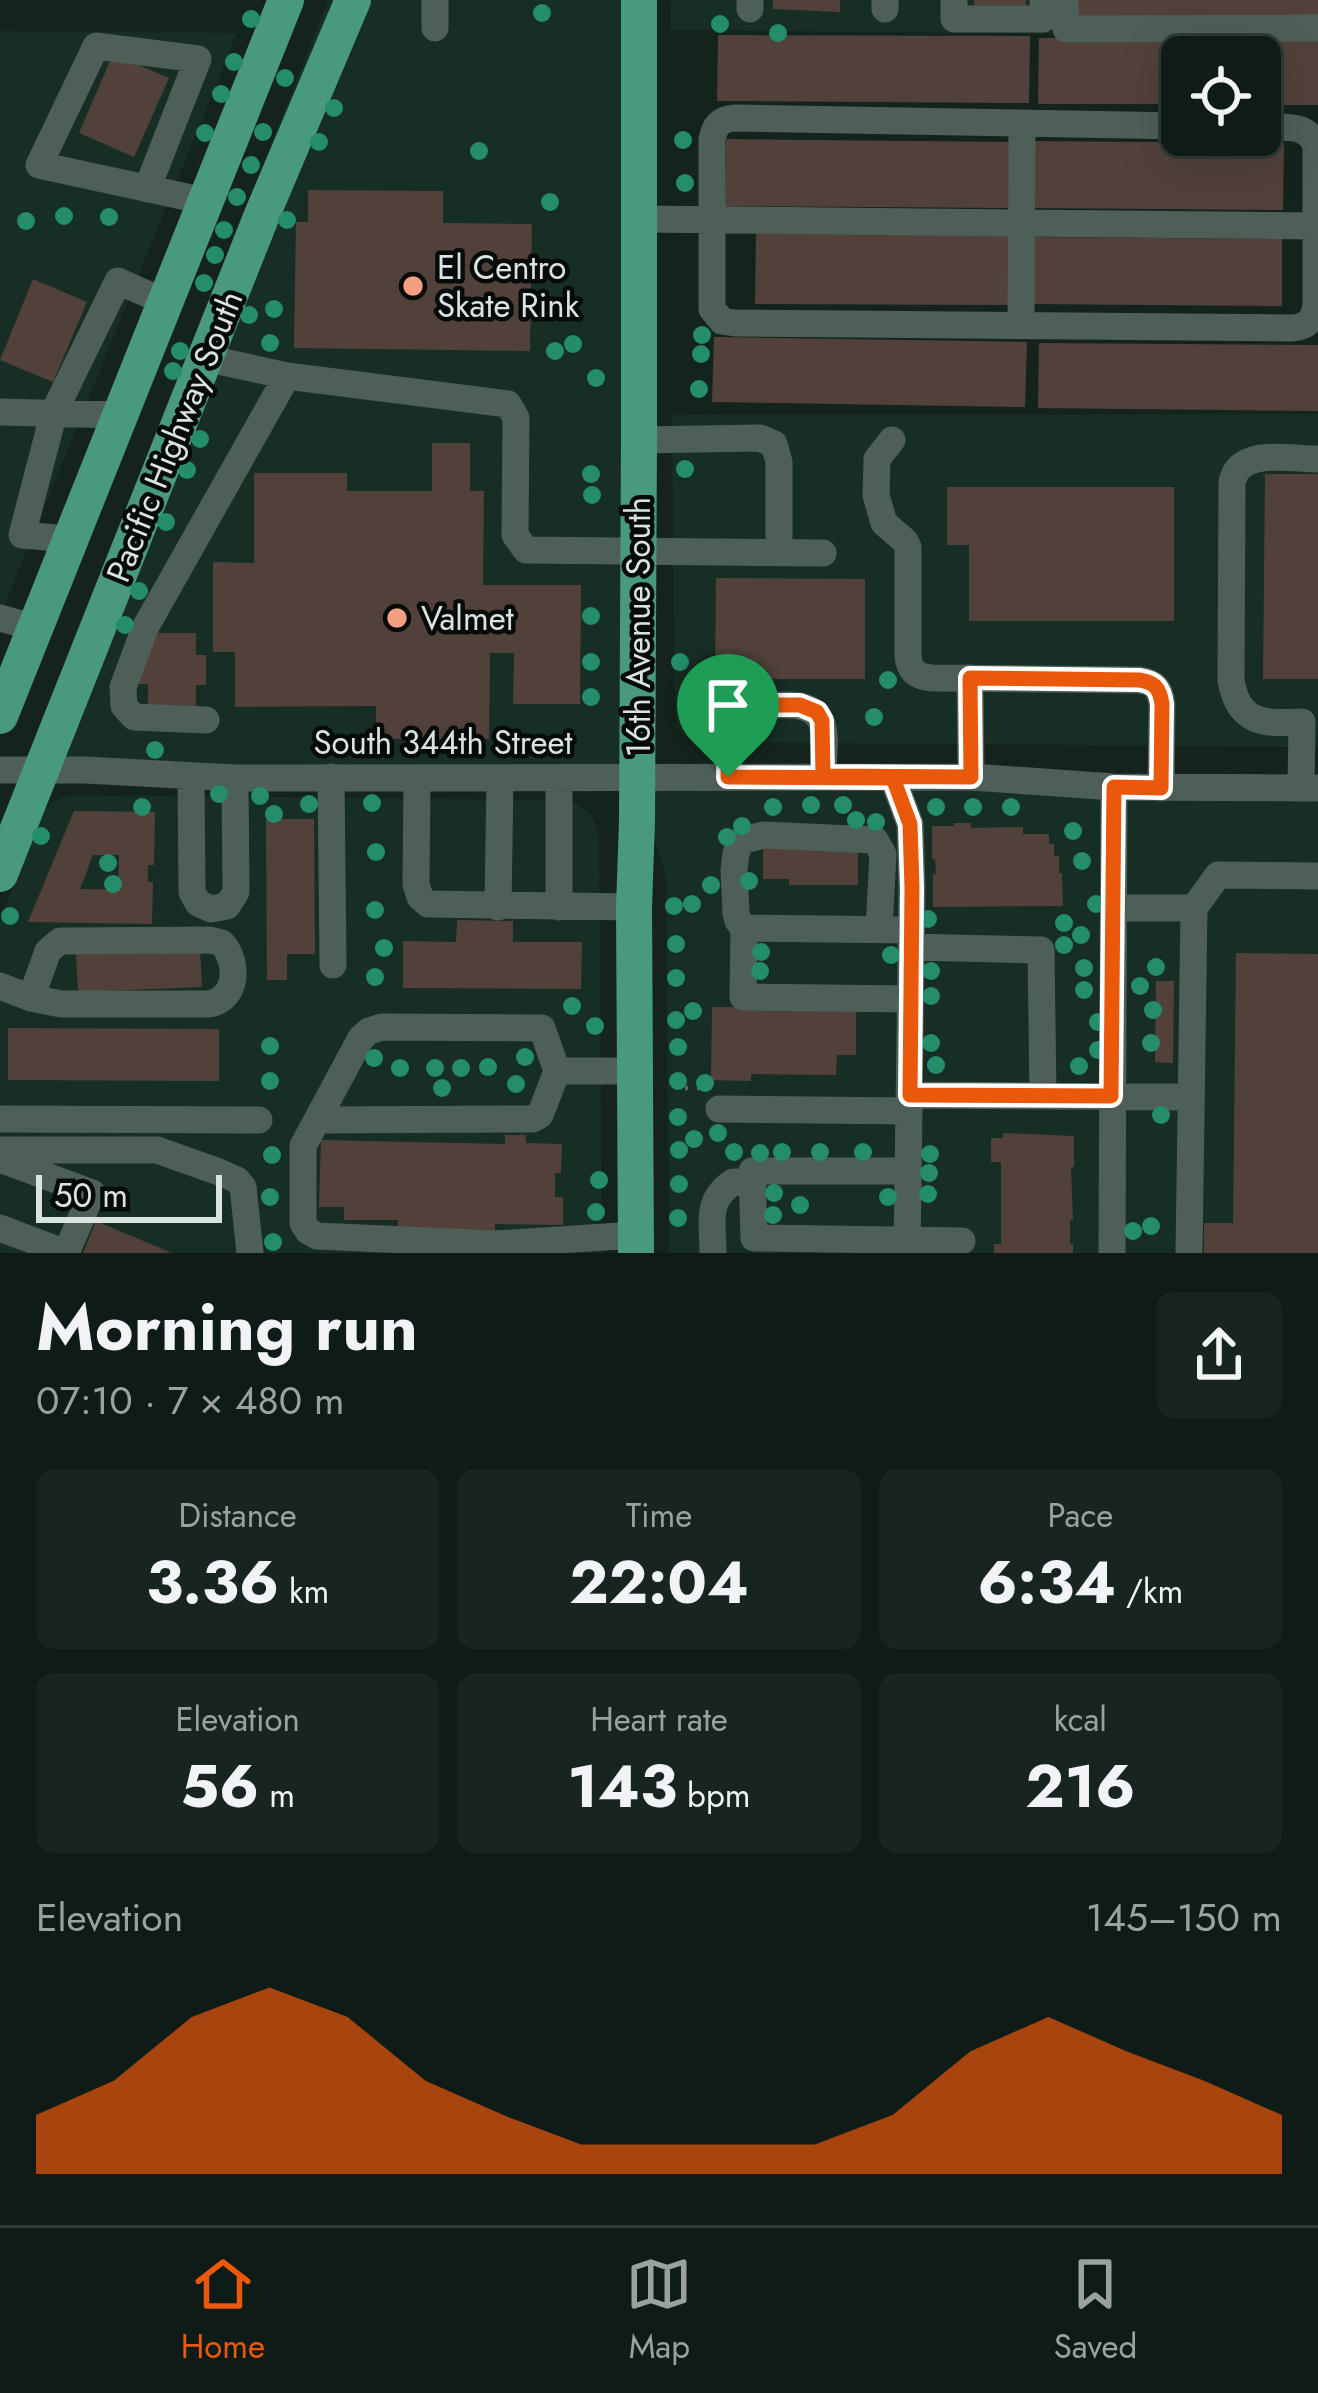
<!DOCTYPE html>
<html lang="en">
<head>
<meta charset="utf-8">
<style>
	body { margin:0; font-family:Jost,sans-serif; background:#18241f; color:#f1f3f6; height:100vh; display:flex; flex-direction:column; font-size:45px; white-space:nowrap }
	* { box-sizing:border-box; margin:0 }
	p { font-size:39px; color:#9ba1a1 }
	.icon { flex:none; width:66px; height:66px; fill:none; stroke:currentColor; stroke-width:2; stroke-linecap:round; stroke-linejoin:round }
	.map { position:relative; height:1253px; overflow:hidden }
	.details { display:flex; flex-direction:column; background:#0f1b16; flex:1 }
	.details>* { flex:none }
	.buttons { position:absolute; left:1161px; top:36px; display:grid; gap:24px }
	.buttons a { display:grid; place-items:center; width:120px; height:120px; border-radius:18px; background:#0f1b16; box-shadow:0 12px 48px #0002,0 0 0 3px #2f3935; font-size:60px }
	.scale { position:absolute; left:36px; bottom:30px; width:186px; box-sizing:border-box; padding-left:12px; border:6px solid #dae4df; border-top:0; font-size:33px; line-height:42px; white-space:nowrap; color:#dae4df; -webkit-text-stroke:9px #060b09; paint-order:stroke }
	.pin { position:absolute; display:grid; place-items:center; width:102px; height:102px; color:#fff; margin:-123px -51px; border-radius:50% 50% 50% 0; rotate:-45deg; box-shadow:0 0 12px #0007 }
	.pin .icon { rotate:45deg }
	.round { display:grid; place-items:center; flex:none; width:126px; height:126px; border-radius:18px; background:#18241f }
	.head { display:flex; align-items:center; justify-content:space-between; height:204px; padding:0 36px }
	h1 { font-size:66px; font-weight:700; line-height:90px }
	.figures { display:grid; grid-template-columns:repeat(3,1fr); gap:18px; height:204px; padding:12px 36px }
	.figures div { display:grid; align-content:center; border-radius:18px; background:#18241f; text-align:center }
	.figures b { font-size:60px; font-weight:700 }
	.figures small { font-size:33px; font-weight:400 }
	.figures p { font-size:33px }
	.chart { height:336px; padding:24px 36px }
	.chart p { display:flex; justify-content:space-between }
	.chart svg { width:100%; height:216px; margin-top:12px; fill:#ea580c; opacity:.7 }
	.dock { display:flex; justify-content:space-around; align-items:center; height:168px; border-top:3px solid #2f3935; background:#0f1b16; font-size:33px; color:#9ba1a1 }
	.dock a { display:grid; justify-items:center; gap:6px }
	.dock .on { color:#ea580c }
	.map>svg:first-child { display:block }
</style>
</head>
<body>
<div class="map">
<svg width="1318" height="1253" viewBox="0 0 1318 1253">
	<rect width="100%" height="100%" fill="#14241d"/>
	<path fill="#172e25" d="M328 0H639L637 778 1318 788V1253H669L666 878 637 778 41 770 72 649Z
		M671 0H1318V36L670 30Z
		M0 31 237 33 0 616Z
		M1318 414V747L708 742 696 741 682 735 677 727 675 715 672 415Z
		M68 795 558 800 574 802 589 812 597 828 599 839 602 1253H0V919L41 815 53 802Z"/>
	<path fill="#52413b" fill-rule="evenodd" d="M773 0H840V12L773 9Z
		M974 0H1026V10H974Z
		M1075 0H1318V20L1075 18Z
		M718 35 1030 36 1029 103 717 101Z
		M1039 38 1318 39V105H1260V57H1182V104H1038Z
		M113 54 169 78 134 157 79 133Z
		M726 139 1009 142 1008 208 725 206Z
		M1029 141 1284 143 1283 210 1028 208Z
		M308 190 443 191V223L532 224 530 351 294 348 296 222H308Z
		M756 233 1009 234 1008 305 755 304Z
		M1027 237 1282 239V306L1027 304Z
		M33 279 87 302 53 382 0 360Z
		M714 337 1027 342 1025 407 712 402Z
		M1039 343 1318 345V411L1038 408Z
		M432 443H470V491H484L483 585H581L580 704H513L514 653H490L489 739H376V706L235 707V652H213V562L254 563V473H347V491H432Z
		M1265 474H1318V679H1263Z
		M947 487H1174V621H969V545H947Z
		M716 578 865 579V679H715Z
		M148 633H196V655H206V685H196V707H148V684H137Z
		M74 811 155 812 154 865H148V882H153L152 924 28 922ZM93 855H119L118 890 80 889Z
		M266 819H314L315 954H287V980H267Z
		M954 823H971V828L1023 827V834H1049V844H1054V856H1059V873H1062L1063 906 933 907V874H936L935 859H932V826H954Z
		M858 842V885H789V879H763V843Z
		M457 920 513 921V942H582L581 989 403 988V941L456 942Z
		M200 949 202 987 78 992 76 954Z
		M1236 953 1318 954V1253H1204V1223H1233Z
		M1156 981H1174L1173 1063 1155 1062Z
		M712 1007 856 1009V1055H837L836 1075 751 1074V1081L711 1080Z
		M8 1028 219 1029V1081L8 1080Z
		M1003 1133 1074 1136V1167H1071L1073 1220H1070V1244H1073V1253H994V1244H1001V1162H991V1138H1003Z
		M505 1135H526V1143L562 1144 561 1173H555V1197H563V1225L495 1224V1237L397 1235 398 1220H344V1207H319L321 1140 505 1144Z
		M96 1221 172 1253H83Z"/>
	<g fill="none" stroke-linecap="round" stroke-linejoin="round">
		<path stroke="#5b6963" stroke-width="4.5" stroke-dasharray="3 9" stroke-linecap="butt" d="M685 1088H703"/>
		<path stroke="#4d5f57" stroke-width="27" d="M435 0V28
			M954 0V19H1043V0
			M1065 0 1066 29 1318 28
			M750 9V0
			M885 9V0
			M1182 126 735 118C720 119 714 126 712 140V309L722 321 735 323 1292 328C1307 327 1314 320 1316 305V146C1308 122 1281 128 1260 127
			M147 189 198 59 96 46 39 165 205 201
			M639 219 1316 226
			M1021 326 1022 123
			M205 358 287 376 508 404 516 418 515 535 526 550 823 553
			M0 412 120 415
			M639 440 760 438 774 444 779 462V553
			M892 440 877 459 876 495 884 523 905 541 908 547V655C909 671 917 677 932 678L1139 680C1155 682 1160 689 1162 704L1161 788
			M70 539 22 535 54 412 118 281 165 302
			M0 618 35 628
			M970 678 971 777
			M206 720 134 717 124 706 123 687 145 628 287 376
			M0 770H85L235 778 971 777 1114 787 1318 788
			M191 777 192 892 198 903 211 909 227 906 236 892 235 778
			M331 777 333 965
			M728 777 730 720 739 708C755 704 771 705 787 705 835 705 823 741 823 777
			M417 778 416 884 420 897 428 904 634 907
			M893 778 910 824 912 888 907 1253
			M559 779V907
			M1301 788 1302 722C1264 724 1238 724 1231 680L1232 482C1239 447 1290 459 1318 459
			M498 907 500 779
			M1113 908H1194
			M744 928 738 921 736 913 734 870 736 853 741 841 763 835 875 840 883 854 879 929
			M911 947 1041 950 1043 1096
			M0 986 31 998 61 1004H209C238 999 239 962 222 943L210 940 60 941 48 951 31 998
			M911 999 743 997 744 928 911 930
			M557 1071H635
			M910 1095 1191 1097
			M719 1109 909 1111
			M0 1119 259 1120
			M317 1120 533 1119 540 1115 557 1071 542 1028 382 1027 369 1031 361 1038 303 1146V1223L308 1231 317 1236 495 1244 636 1235
			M0 1150H157L219 1172 237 1180 243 1187 250 1253
			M0 1159 92 1193 66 1253
			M909 1171H752L754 1238 962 1241
			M0 1228 66 1253
			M713 1253C713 1222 705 1201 733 1182L753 1183
			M1112 1253 1114 787
			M1189 1253 1194 908 1218 875 1318 876"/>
		<path stroke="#499a7d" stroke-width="36" d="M0 716 286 0
			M0 874 262 215 353 0
			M636 1253 634 907 637 821 639 440V0"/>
	</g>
	<g fill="#248d6b">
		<circle cx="542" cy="13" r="9"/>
		<circle cx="251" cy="19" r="9"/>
		<circle cx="720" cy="24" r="9"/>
		<circle cx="778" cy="33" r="9"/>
		<circle cx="234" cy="62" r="9"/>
		<circle cx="285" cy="78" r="9"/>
		<circle cx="221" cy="94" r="9"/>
		<circle cx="334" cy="108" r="9"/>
		<circle cx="263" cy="132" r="9"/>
		<circle cx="205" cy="133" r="9"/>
		<circle cx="683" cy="140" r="9"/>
		<circle cx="319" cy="142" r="9"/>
		<circle cx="479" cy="151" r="9"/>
		<circle cx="251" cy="165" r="9"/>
		<circle cx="685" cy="183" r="9"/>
		<circle cx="237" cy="197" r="9"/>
		<circle cx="550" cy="202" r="9"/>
		<circle cx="64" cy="216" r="9"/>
		<circle cx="109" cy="217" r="9"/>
		<circle cx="287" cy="220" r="9"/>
		<circle cx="26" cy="221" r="9"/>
		<circle cx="224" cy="230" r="9"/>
		<circle cx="215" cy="255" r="9"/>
		<circle cx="204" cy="283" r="9"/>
		<circle cx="274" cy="309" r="9"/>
		<circle cx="249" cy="315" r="9"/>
		<circle cx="702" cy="335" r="9"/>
		<circle cx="270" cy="343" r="9"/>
		<circle cx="573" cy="344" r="9"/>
		<circle cx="180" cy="351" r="9"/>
		<circle cx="555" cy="351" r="9"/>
		<circle cx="701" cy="354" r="9"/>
		<circle cx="173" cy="371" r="9"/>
		<circle cx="596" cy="378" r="9"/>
		<circle cx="699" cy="389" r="9"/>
		<circle cx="200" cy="439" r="9"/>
		<circle cx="685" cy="469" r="9"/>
		<circle cx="187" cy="470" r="9"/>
		<circle cx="591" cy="474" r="9"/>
		<circle cx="592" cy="495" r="9"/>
		<circle cx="166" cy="522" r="9"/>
		<circle cx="139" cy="591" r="9"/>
		<circle cx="591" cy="616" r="9"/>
		<circle cx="125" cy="625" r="9"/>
		<circle cx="591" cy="662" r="9"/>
		<circle cx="680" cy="662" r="9"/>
		<circle cx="888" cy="680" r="9"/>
		<circle cx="591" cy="697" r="9"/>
		<circle cx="874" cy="717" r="9"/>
		<circle cx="155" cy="750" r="9"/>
		<circle cx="219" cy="794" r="9"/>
		<circle cx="260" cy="796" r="9"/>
		<circle cx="372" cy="803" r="9"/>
		<circle cx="309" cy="804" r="9"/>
		<circle cx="811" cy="805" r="9"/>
		<circle cx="843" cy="805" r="9"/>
		<circle cx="142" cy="807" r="9"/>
		<circle cx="773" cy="807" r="9"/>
		<circle cx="936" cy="807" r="9"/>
		<circle cx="973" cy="807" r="9"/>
		<circle cx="1011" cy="807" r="9"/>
		<circle cx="274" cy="814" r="9"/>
		<circle cx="856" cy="820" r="9"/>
		<circle cx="876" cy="822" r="9"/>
		<circle cx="742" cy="826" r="9"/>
		<circle cx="1073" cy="831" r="9"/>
		<circle cx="41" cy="836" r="9"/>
		<circle cx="727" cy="837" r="9"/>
		<circle cx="376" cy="852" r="9"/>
		<circle cx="1082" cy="861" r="9"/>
		<circle cx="108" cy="863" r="9"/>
		<circle cx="749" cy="881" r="9"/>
		<circle cx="113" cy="884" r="9"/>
		<circle cx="711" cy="885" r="9"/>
		<circle cx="692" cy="904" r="9"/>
		<circle cx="1096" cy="904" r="9"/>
		<circle cx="674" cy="906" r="9"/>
		<circle cx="375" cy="910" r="9"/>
		<circle cx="10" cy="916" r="9"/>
		<circle cx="928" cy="919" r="9"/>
		<circle cx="1064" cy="923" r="9"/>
		<circle cx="1081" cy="935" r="9"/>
		<circle cx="676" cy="944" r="9"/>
		<circle cx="1064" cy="945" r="9"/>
		<circle cx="384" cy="948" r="9"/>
		<circle cx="761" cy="952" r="9"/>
		<circle cx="891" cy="955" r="9"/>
		<circle cx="1156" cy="967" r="9"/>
		<circle cx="1084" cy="968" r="9"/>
		<circle cx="760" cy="971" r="9"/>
		<circle cx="931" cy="971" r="9"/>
		<circle cx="375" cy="977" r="9"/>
		<circle cx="676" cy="978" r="9"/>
		<circle cx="1140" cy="986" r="9"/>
		<circle cx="1084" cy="990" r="9"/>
		<circle cx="931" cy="996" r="9"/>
		<circle cx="572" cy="1006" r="9"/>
		<circle cx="1153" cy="1010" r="9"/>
		<circle cx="693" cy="1011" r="9"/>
		<circle cx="676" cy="1020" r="9"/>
		<circle cx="1098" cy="1022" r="9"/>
		<circle cx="595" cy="1026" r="9"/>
		<circle cx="931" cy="1043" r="9"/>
		<circle cx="1151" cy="1043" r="9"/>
		<circle cx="270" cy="1046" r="9"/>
		<circle cx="678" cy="1047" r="9"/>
		<circle cx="1098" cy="1050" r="9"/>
		<circle cx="525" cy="1057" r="9"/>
		<circle cx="374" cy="1058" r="9"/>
		<circle cx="936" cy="1065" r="9"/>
		<circle cx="1079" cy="1066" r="9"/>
		<circle cx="488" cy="1067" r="9"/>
		<circle cx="400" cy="1068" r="9"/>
		<circle cx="435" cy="1068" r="9"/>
		<circle cx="461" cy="1068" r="9"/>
		<circle cx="270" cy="1081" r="9"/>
		<circle cx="678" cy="1081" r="9"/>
		<circle cx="705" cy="1083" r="9"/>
		<circle cx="516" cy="1084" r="9"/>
		<circle cx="442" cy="1088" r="9"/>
		<circle cx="1161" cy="1115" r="9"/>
		<circle cx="678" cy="1117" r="9"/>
		<circle cx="718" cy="1133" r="9"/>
		<circle cx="694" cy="1139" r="9"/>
		<circle cx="679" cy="1150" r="9"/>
		<circle cx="734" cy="1152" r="9"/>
		<circle cx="782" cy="1152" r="9"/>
		<circle cx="820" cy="1152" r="9"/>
		<circle cx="863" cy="1152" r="9"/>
		<circle cx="760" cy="1153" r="9"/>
		<circle cx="930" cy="1154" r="9"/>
		<circle cx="272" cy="1155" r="9"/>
		<circle cx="929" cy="1173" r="9"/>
		<circle cx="599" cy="1180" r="9"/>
		<circle cx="679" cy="1184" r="9"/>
		<circle cx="774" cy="1193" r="9"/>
		<circle cx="928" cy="1194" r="9"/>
		<circle cx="270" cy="1197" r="9"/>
		<circle cx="888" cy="1197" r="9"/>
		<circle cx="800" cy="1205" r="9"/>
		<circle cx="596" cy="1212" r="9"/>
		<circle cx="773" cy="1215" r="9"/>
		<circle cx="678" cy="1218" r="9"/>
		<circle cx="1151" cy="1226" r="9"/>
		<circle cx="1133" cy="1231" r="9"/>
		<circle cx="273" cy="1242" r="9"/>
	</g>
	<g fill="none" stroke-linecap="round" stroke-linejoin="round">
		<defs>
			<path id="route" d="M728 777 893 778 910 824 912 888 910 1095 1111 1096 1114 787 1161 788 1162 704C1160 689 1155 682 1139 680L970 678 971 777 823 776 822 721 817 712 800 705H752L739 708 730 720 728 777"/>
		</defs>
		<use href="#route" stroke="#fff" stroke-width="24"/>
		<use href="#route" stroke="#ea580c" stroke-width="15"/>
	</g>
	<g fill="#f39f82" stroke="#060b09" stroke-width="4.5">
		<circle cx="413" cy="286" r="12"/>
		<circle cx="397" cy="618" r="12"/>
	</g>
	<g text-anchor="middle" stroke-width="9" stroke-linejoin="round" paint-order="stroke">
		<g font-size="33" fill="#dae4df" stroke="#060b09" text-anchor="start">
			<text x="437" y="279">El Centro<tspan x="437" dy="38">Skate Rink</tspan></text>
			<text x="421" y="630">Valmet</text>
		</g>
		<g font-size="33" fill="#dae4df" stroke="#060b09">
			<text transform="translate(174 436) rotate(-68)" y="12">Pacific Highway South</text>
			<text transform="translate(638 627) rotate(-90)" y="12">16th Avenue South</text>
			<text x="443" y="754">South 344th Street</text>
		</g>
	</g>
</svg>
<div class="buttons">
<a><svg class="icon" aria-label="locate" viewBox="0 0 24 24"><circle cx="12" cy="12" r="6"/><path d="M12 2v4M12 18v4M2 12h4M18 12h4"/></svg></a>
</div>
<div class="scale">50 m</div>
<div class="pin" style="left:728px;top:777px;background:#1e9e55"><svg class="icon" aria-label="arrive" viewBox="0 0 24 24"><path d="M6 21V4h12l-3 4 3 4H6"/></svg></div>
</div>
<section class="details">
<div class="head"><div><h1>Morning run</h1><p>07:10 · 7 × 480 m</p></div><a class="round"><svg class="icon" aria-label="share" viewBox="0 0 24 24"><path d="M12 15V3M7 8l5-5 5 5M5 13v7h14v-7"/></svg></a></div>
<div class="figures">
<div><p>Distance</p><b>3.36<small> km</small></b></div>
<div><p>Time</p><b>22:04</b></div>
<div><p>Pace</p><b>6:34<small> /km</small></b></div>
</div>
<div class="figures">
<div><p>Elevation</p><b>56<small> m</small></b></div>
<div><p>Heart rate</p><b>143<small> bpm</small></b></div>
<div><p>kcal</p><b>216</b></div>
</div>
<div class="chart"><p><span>Elevation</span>145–150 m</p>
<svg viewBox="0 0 160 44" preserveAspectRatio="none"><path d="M0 44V32L10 25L20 12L30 6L40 12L50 25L60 32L70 38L80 38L90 38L100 38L110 32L120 19L130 12L140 19L150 25L160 32V44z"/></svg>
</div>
</section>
<nav class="dock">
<a class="on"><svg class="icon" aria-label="home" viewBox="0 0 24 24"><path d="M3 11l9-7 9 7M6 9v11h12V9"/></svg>Home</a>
<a><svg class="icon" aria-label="map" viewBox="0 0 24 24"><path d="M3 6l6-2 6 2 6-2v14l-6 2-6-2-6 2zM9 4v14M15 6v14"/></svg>Map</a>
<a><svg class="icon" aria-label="saved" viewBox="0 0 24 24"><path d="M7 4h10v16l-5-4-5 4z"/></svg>Saved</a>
</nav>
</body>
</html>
